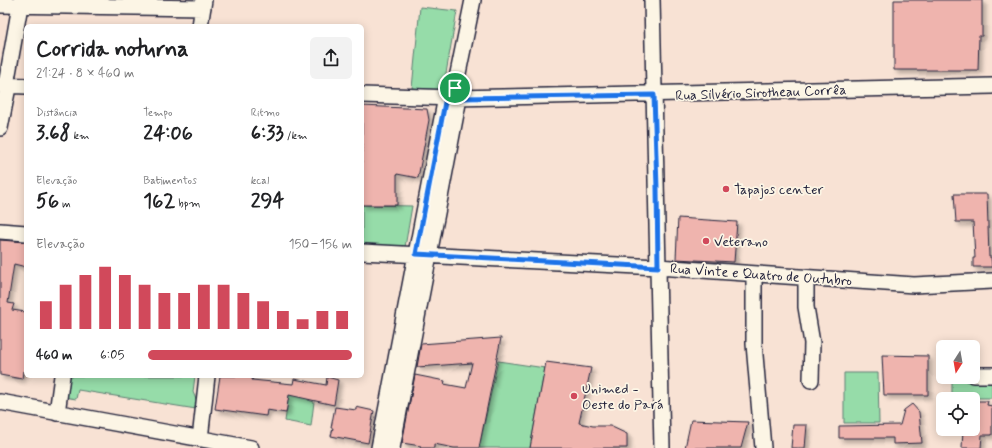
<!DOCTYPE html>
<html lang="pt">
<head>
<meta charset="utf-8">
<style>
	body { margin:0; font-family:Mynerve,sans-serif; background:#f2f2f2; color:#202124; height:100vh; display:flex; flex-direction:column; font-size:15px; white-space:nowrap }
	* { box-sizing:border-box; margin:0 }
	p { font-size:13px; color:#757577 }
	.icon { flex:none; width:22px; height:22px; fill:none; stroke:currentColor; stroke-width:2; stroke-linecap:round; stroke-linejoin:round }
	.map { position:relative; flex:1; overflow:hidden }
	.side { position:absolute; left:24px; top:24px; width:340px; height:354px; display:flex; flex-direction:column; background:#fff; border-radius:6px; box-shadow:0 2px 10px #0003 }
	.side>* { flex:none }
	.needle { width:26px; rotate:191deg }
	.fabs { position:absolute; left:936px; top:340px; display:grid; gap:8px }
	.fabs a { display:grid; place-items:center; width:44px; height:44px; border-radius:6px; background:#fff; box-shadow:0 2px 10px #0003; font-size:20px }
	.pin { position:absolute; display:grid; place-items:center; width:34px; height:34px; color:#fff; margin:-17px; border:2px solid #fff; border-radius:50%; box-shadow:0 1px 4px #0007 }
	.round { display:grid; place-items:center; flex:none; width:42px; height:42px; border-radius:6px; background:#f2f2f2 }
	.headline { display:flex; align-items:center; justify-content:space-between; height:68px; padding:0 12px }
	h1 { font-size:22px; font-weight:700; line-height:30px }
	.stats { display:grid; grid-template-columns:repeat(3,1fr); gap:6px; height:68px; padding:4px 12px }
	.stats div { display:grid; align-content:center }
	.stats b { font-size:20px; font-weight:700 }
	.stats small { font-size:11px; font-weight:400 }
	.stats p { font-size:11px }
	.chart { height:112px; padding:8px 12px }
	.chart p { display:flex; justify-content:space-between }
	.chart svg { width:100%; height:72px; margin-top:4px; stroke:#d1495b; stroke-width:6 }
	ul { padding:0 12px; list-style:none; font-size:13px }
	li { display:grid; grid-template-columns:64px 48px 1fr; align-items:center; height:30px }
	li i { height:10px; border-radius:5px; background:#d1495b }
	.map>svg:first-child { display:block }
</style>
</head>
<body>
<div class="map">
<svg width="992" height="448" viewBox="0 0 992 448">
	<defs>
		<filter id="shadow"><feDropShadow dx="3.5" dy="3.5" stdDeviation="2" flood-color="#0004"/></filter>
	</defs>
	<rect width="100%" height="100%" fill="#f8e2d4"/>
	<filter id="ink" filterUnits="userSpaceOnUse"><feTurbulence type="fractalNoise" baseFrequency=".025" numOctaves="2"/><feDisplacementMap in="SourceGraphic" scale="8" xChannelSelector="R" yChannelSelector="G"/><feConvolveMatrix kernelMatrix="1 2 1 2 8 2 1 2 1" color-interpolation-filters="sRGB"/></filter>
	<g filter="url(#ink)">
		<path fill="#96dca9" stroke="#5c7f72" d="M420 7 457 11 443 90 412 88Z
			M362 205 412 206 405 247 362 243Z
			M498 361 545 368 530 448H479Z
			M844 373H878L879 423H844Z
			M992 375V398H952V377Z
			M67 376H195L193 392 197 402 196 409 78 390 76 399 64 397Z
			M289 394 308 398V400L314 402 311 426 285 421Z"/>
		<path fill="#efb4ae" stroke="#22223b" filter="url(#shadow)" d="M894 0H982V36H979L978 70H894Z
			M362 106 427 109 429 120 418 178 397 174V205H362Z
			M954 194H987L989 257H991L992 267H973V258H975L973 222H956Z
			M678 218 737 222 734 262 676 259Z
			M0 240 26 242V267L14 264 8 303 14 304 12 310 26 312V372L23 371 22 379 0 375Z
			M501 338 479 448H454L434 444V448H420L421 446 402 443 415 375 445 381 444 384 466 388 472 363 417 367 421 344Z
			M882 355 928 356V395H884Z
			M546 362 591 368 579 423 593 426H610L627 434V448H530Z
			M220 376H253L252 380 293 384 294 379 326 385 327 377 338 380 334 405 289 395 286 413 267 410 266 416 215 409Z
			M973 401H988L987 405 992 406V435H982L981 448H962L963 429H973Z
			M912 404 919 412 922 443 893 444V438H839V426L900 425 904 410Z
			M335 407 356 410V407L374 411 368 443 331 436 333 428H331Z
			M691 420 748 422 741 448H685Z
			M793 425H807L805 448H791Z"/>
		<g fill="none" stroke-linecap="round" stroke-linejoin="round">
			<defs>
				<path id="minor" d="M652 0 662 448
					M0 5 203 8
					M200 26 204 0
					M0 85 26 86
					M362 95 454 98 992 86
					M0 128 8 87 6 85 21 0
					M0 231 26 233
					M362 252 658 267 914 285 992 281
					M754 274V344L763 448
					M806 278V307L812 343 811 380
					M973 375H992
					M0 402 251 448
					M57 413 62 376
					M200 439 207 376
					M379 448 446 97 453 90
					M392 448 459 98 455 88 473 0"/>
			</defs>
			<use href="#minor" stroke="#22223b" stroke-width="18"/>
			<use href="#minor" stroke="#fcf5e5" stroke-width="15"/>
		</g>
	</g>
	<g fill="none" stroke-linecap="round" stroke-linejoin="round" filter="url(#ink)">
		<defs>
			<path id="route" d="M455 88 459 98 654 95 657 188 658 267 416 254 446 97Z"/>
		</defs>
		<use href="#route" stroke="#fff" stroke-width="8"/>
		<use href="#route" stroke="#1a73e8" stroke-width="5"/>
	</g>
	<g fill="#d1495b" stroke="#fcf5e5" stroke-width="1.5">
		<circle cx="726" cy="189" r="4"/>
		<circle cx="706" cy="241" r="4"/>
		<circle cx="574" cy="396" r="4"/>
	</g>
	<g text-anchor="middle" stroke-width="3.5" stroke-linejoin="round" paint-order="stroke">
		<g font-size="14" fill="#22223b" stroke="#fcf5e5">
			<text transform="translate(761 92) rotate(-2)" y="5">Rua Silvério Sirotheau Corrêa</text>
			<text transform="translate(761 274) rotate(4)" y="5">Rua Vinte e Quatro de Outubro</text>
		</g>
		<g font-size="14" fill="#22223b" stroke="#fcf5e5" text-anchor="start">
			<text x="734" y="194">Tapajos center</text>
			<text x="714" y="246">Veterano</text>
			<text x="582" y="393">Unimed -<tspan x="582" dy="16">Oeste do Pará</tspan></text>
		</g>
	</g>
</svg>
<div class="fabs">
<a><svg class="needle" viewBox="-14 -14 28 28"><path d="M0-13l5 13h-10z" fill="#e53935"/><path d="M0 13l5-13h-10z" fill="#757577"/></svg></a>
<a><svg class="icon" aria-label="locate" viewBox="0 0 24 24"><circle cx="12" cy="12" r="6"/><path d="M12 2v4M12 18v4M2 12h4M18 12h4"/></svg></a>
</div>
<div class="pin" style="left:455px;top:88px;background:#1e9e55"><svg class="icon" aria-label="arrive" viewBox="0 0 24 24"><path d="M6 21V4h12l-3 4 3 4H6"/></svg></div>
<section class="side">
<div class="headline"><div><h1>Corrida noturna</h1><p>21:24 · 8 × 460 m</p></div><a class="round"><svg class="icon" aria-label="share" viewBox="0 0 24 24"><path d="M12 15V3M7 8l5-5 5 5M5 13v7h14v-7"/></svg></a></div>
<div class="stats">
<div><p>Distância</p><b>3.68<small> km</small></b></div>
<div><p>Tempo</p><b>24:06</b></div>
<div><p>Ritmo</p><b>6:33<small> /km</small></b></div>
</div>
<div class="stats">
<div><p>Elevação</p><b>56<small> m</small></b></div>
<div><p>Batimentos</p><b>162<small> bpm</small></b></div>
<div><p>kcal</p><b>294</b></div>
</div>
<div class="chart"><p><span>Elevação</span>150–156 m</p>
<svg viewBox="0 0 160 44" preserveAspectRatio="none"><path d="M5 44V27M15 44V17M25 44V11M35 44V6M45 44V11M55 44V17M65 44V22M75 44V22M85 44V17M95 44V17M105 44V22M115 44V27M125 44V33M135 44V38M145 44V33M155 44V33"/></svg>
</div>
<ul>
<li><b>460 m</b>6:05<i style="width:100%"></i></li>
</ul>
</section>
</div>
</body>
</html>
